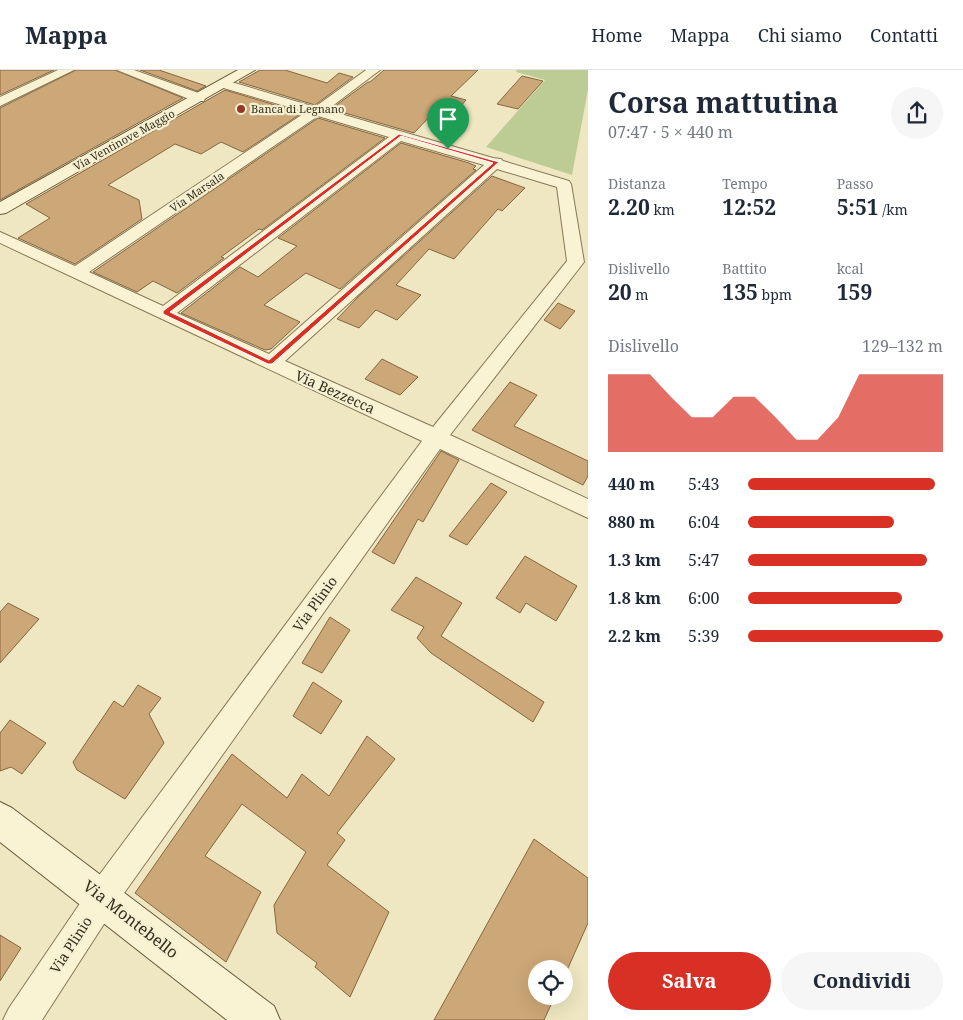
<!DOCTYPE html>
<html lang="it">
<head>
<meta charset="utf-8">
<style>
	body { margin:0; font-family:"Noto Serif",serif; background:#f6f6f7; color:#1f2937; height:100vh; display:flex; flex-direction:column; font-size:19px; white-space:nowrap }
	* { box-sizing:border-box; margin:0 }
	p { font-size:16px; color:#747a83 }
	.icon { flex:none; width:28px; height:28px; fill:none; stroke:currentColor; stroke-width:2; stroke-linecap:round; stroke-linejoin:round }
	.map { position:relative; flex:1; overflow:hidden }
	.panel { display:flex; flex-direction:column; background:#fff; width:375px }
	.panel>* { flex:none }
	.buttons { position:absolute; left:528px; top:890px; display:grid; gap:10px }
	.buttons a { display:grid; place-items:center; width:45px; height:45px; border-radius:50%; background:#fff; box-shadow:0 5px 20px #0002; font-size:25px }
	.pin { position:absolute; display:grid; place-items:center; width:42px; height:42px; color:#fff; margin:-51px -21px; border-radius:50% 50% 50% 0; rotate:-45deg; box-shadow:0 0 5px #0007 }
	.pin .icon { rotate:45deg }
	.round { display:grid; place-items:center; flex:none; width:52px; height:52px; border-radius:26px; background:#f6f6f7 }
	.summary { display:flex; align-items:center; justify-content:space-between; height:85px; padding:0 20px }
	h1 { font-size:28px; font-weight:700; line-height:38px }
	.figures { display:grid; grid-template-columns:repeat(3,1fr); gap:8px; height:85px; padding:5px 20px }
	.figures div { display:grid; align-content:center }
	.figures b { font-size:21px; font-weight:700 }
	.figures small { font-size:14px; font-weight:400 }
	.figures p { font-size:14px }
	.chart { height:140px; padding:10px 20px }
	.chart p { display:flex; justify-content:space-between }
	.chart svg { width:100%; height:90px; margin-top:5px; fill:#d93025; opacity:.7 }
	.cta { display:flex; gap:10px; margin-top:auto; padding:10px 20px }
	.cta a { flex:1; height:58px; border-radius:30px; background:#d93025; color:#fff; font-size:20px; font-weight:700; line-height:58px; text-align:center }
	.cta a+a { background:#f6f6f7; color:#1f2937 }
	ul { padding:0 20px; list-style:none; font-size:16px }
	li { display:grid; grid-template-columns:80px 60px 1fr; align-items:center; height:38px }
	li i { height:12px; border-radius:6px; background:#d93025 }
	header { display:flex; align-items:center; gap:30px; box-sizing:border-box; height:70px; padding:0 25px; background:#fff; border-bottom:1px solid #e0e1e3 }
	header strong { font-size:24px }
	nav { display:flex; gap:28px; margin-inline-start:auto; font-size:18px }
	main { display:flex; flex:1; min-height:0 }
	.map>svg:first-child { display:block }
</style>
</head>
<body>
<header>
<strong>Mappa</strong>
<nav><a>Home</a><a>Mappa</a><a>Chi siamo</a><a>Contatti</a></nav>
</header>
<main>
<div class="map">
<svg width="588" height="950" viewBox="0 0 588 950">
	<rect width="100%" height="100%" fill="#eee7c1"/>
	<path fill="#bdcc95" d="M517 0H588V20L572 105 486 77 545 10 516 2Z"/>
	<path fill="#cca777" stroke="#87663e" d="M0 0H54L0 25Z
		M76 0H115L183 28 0 130V38Z
		M140 0H159L206 16 197 21Z
		M260 0H285L327 13 339 3 353 7 315 35 239 12Z
		M384 0H478L451 26 466 30 450 48 433 43 414 63 331 39 368 12H370Z
		M522 6 543 11 518 39 497 34Z
		M225 20 302 43 243 82 221 72 201 84 175 74 108 115 139 130 142 149 75 194 18 168 50 148 26 134Z
		M318 48 385 68 262 160 259 159 221 187 224 188 177 223 153 211 137 222 93 202Z
		M401 73 469 93 476 96 473 99 476 100 340 219 306 203 264 235 300 252 271 279 265 280 181 243 240 197 258 207 272 196 297 176 278 168Z
		M492 106 525 118 502 141 498 139 454 189 429 179 396 215 421 225 397 250 376 240 359 258 337 249 358 227Z
		M558 233 575 241 560 259 544 250Z
		M382 289 418 307 400 325 365 309Z
		M510 312 537 325 514 356 588 391V406L583 415 472 360Z
		M441 381 459 390 423 452 418 449 394 494 372 482Z
		M491 413 507 422 467 475 449 466Z
		M525 486 577 516 556 551 526 533 520 543 496 528Z
		M416 507 462 533 441 566 544 632 533 652 431 583 417 568 424 557 391 540Z
		M8 533 39 549 0 593V542Z
		M330 547 350 560 322 603 302 593Z
		M313 612 342 631 321 664 293 646Z
		M138 615 161 628 149 644 164 673 125 729 77 700 73 692 114 631 123 637Z
		M10 650 46 673 22 704 11 697 0 701V663Z
		M367 666 395 689 337 763 345 770 327 795 389 842 350 927 315 897 317 893 277 863 274 835 306 782 242 734 205 786 261 822 226 892 135 823 232 684 287 728 302 704 329 726Z
		M534 769 588 808V853L564 907V899H536V926H555L544 950H434Z
		M0 865 21 878 0 911Z"/>
	<g fill="none" stroke-linecap="round" stroke-linejoin="round">
		<defs>
			<path id="street" d="M58 0H74L0 36V27Z
				M117 0H134L204 25 205 28 204 31H194Z
				M366 0H380L327 40 493 88 501 89 503 91 569 111 571 114 584 192 450 365 588 429V448L440 379 122 826 42 950H3L9 938 100 804 422 371 0 173V162L75 196 306 42 220 17 218 14 220 11H228L315 37ZM318 46 389 67 163 236 89 202ZM401 71 484 95 269 284 177 243ZM497 99 557 117 567 191 433 357 285 291Z"/>
			<path id="secondary" d="M238 0H255L6 143 0 144V132Z
				M0 732 12 738 274 936 280 950H227L0 772Z"/>
		</defs>
		<use href="#street" stroke="#877859" stroke-width="2"/>
		<use href="#secondary" stroke="#69593c" stroke-width="2"/>
		<use href="#street" fill="#f9f3d4" fill-rule="evenodd"/>
		<use href="#secondary" fill="#f9f3d4" fill-rule="evenodd"/>
	</g>
	<path fill="#d93025" stroke="#fff" fill-rule="evenodd" d="M399 64 499 92 272 294H268L163 244V241ZM401 66 493 93 269 290 170 242Z"/>
	<circle fill="#963828" stroke="#f5f0d1" stroke-width="2" cx="241" cy="39" r="5"/>
	<g text-anchor="middle" stroke-width="4.5" stroke-linejoin="round" paint-order="stroke">
		<g font-size="11" fill="#372d1d" stroke="#f5f0d1" text-anchor="start">
			<text x="251" y="43">Banca di Legnano</text>
		</g>
		<g font-size="11" fill="#372d1d" stroke="#f5f0d1">
			<text transform="translate(124 70) rotate(-29)" y="4">Via Ventinove Maggio</text>
			<text transform="translate(197 122) rotate(-34)" y="4">Via Marsala</text>
		</g>
		<g font-size="14" fill="#372d1d" stroke="#f5f0d1">
			<text transform="translate(335 322) rotate(24)" y="5">Via Bezzecca</text>
			<text transform="translate(315 534) rotate(-54)" y="5">Via Plinio</text>
			<text transform="translate(71 875) rotate(-57)" y="5">Via Plinio</text>
		</g>
		<g font-size="16" fill="#372d1d" stroke="#f5f0d1">
			<text transform="translate(131 849) rotate(38)" y="6">Via Montebello</text>
		</g>
	</g>
</svg>
<div class="buttons">
<a><svg class="icon" aria-label="locate" viewBox="0 0 24 24"><circle cx="12" cy="12" r="6"/><path d="M12 2v4M12 18v4M2 12h4M18 12h4"/></svg></a>
</div>
<div class="pin" style="left:448px;top:79px;background:#1e9e55"><svg class="icon" aria-label="arrive" viewBox="0 0 24 24"><path d="M6 21V4h12l-3 4 3 4H6"/></svg></div>
</div>
<section class="panel">
<div class="summary"><div><h1>Corsa mattutina</h1><p>07:47 · 5 × 440 m</p></div><a class="round"><svg class="icon" aria-label="share" viewBox="0 0 24 24"><path d="M12 15V3M7 8l5-5 5 5M5 13v7h14v-7"/></svg></a></div>
<div class="figures">
<div><p>Distanza</p><b>2.20<small> km</small></b></div>
<div><p>Tempo</p><b>12:52</b></div>
<div><p>Passo</p><b>5:51<small> /km</small></b></div>
</div>
<div class="figures">
<div><p>Dislivello</p><b>20<small> m</small></b></div>
<div><p>Battito</p><b>135<small> bpm</small></b></div>
<div><p>kcal</p><b>159</b></div>
</div>
<div class="chart"><p><span>Dislivello</span>129–132 m</p>
<svg viewBox="0 0 160 44" preserveAspectRatio="none"><path d="M0 44V6L10 6L20 6L30 17L40 27L50 27L60 17L70 17L80 27L90 38L100 38L110 27L120 6L130 6L140 6L150 6L160 6V44z"/></svg>
</div>
<ul>
<li><b>440 m</b>5:43<i style="width:96%"></i></li>
<li><b>880 m</b>6:04<i style="width:75%"></i></li>
<li><b>1.3 km</b>5:47<i style="width:92%"></i></li>
<li><b>1.8 km</b>6:00<i style="width:79%"></i></li>
<li><b>2.2 km</b>5:39<i style="width:100%"></i></li>
</ul>
<div class="cta"><a>Salva</a><a>Condividi</a></div>
</section>
</main>
</body>
</html>
